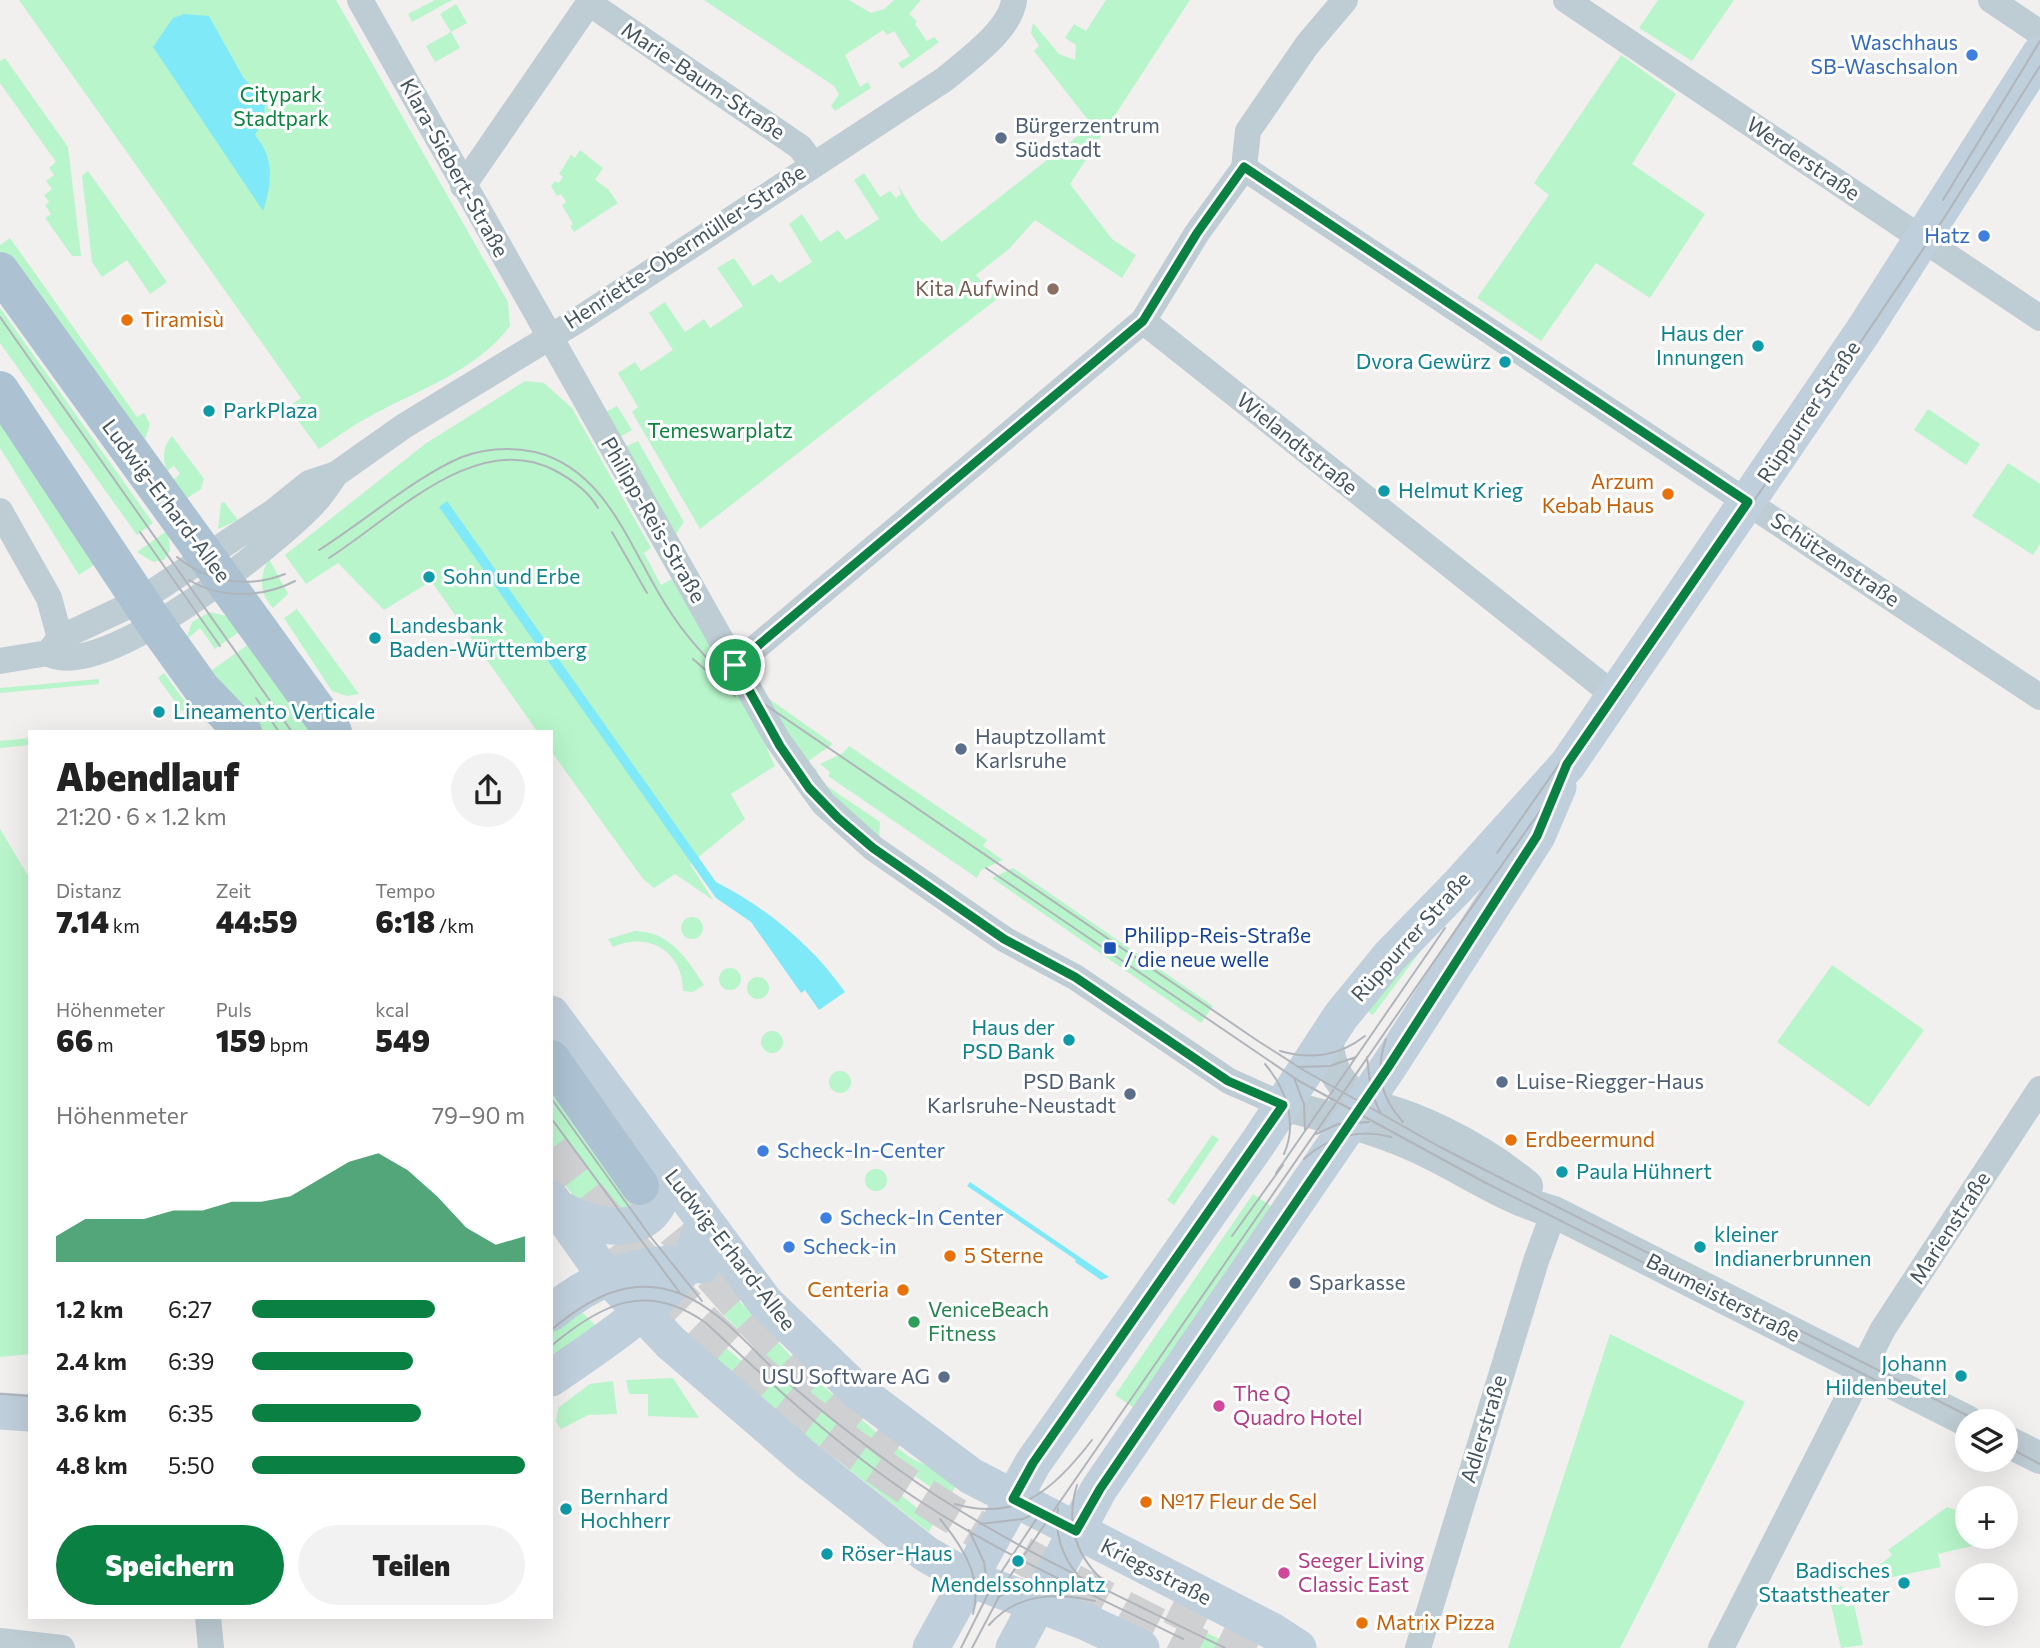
<!DOCTYPE html>
<html lang="de">
<head>
<meta charset="utf-8">
<style>
	body { margin:0; font-family:Commissioner,sans-serif; background:#f2f2f2; color:#222; height:100vh; display:flex; flex-direction:column; font-size:26px; white-space:nowrap }
	* { box-sizing:border-box; margin:0 }
	p { font-size:23px; color:#767676 }
	.icon { flex:none; width:38px; height:38px; fill:none; stroke:currentColor; stroke-width:2; stroke-linecap:round; stroke-linejoin:round }
	.map { position:relative; flex:1; overflow:hidden }
	.drawer { position:absolute; left:28px; top:730px; width:525px; height:889px; display:flex; flex-direction:column; background:#fff; border-radius:0px; box-shadow:0 7px 28px #0002 }
	.drawer>* { flex:none }
	.controls { position:absolute; left:1955px; top:1409px; display:grid; gap:14px }
	.controls a { display:grid; place-items:center; width:63px; height:63px; border-radius:50%; background:#fff; box-shadow:0 7px 28px #0002; font-size:35px }
	.pin { position:absolute; display:grid; place-items:center; width:60px; height:60px; color:#fff; margin:-30px; border:4px solid #fff; border-radius:50%; box-shadow:0 2px 7px #0007 }
	.round { display:grid; place-items:center; flex:none; width:74px; height:74px; border-radius:37px; background:#f2f2f2 }
	.overview { display:flex; align-items:center; justify-content:space-between; height:119px; padding:0 28px }
	h1 { font-size:38px; font-weight:800; line-height:52px }
	.metrics { display:grid; grid-template-columns:repeat(3,1fr); gap:10px; height:119px; padding:7px 28px }
	.metrics div { display:grid; align-content:center }
	.metrics b { font-size:30px; font-weight:800 }
	.metrics small { font-size:19px; font-weight:400 }
	.metrics p { font-size:19px }
	.chart { height:196px; padding:14px 28px }
	.chart p { display:flex; justify-content:space-between }
	.chart svg { width:100%; height:126px; margin-top:7px; fill:#0b8043; opacity:.7 }
	.button { display:flex; gap:14px; margin-top:auto; padding:14px 28px }
	.button a { flex:1; height:80px; border-radius:42px; background:#0b8043; color:#fff; font-size:28px; font-weight:800; line-height:80px; text-align:center }
	.button a+a { background:#f2f2f2; color:#222 }
	ul { padding:0 28px; list-style:none; font-size:23px }
	li { display:grid; grid-template-columns:112px 84px 1fr; align-items:center; height:52px }
	li i { height:18px; border-radius:9px; background:#0b8043 }
	.map>svg:first-child { display:block }
</style>
</head>
<body>
<div class="map">
<svg width="2040" height="1648" viewBox="0 0 2040 1648">
	<rect width="100%" height="100%" fill="#f2efef"/>
	<path fill="#b8f5ca" d="M19 0H336L508 302 510 326C477 370 421 389 374 414 355 424 337 437 319 449L288 407 301 398Z
		M435 0H452L412 22 408 14Z
		M704 0H849L871 13 884 9 894 0H921L909 14 917 21 915 24 927 41 934 37 939 42 902 69 898 63 910 56 894 31 887 35 883 30 845 55 860 87 868 82 871 88 835 111 831 106 839 94 834 86Z
		M1106 0H1190L1070 184 1112 239 1136 255 1122 278 1035 220 1009 249 976 275 997 299 700 529 632 412 638 407 618 373 635 362 641 371 673 350 649 313 665 302 685 332 704 319 710 328 743 306 717 268 734 258 753 286 772 274 779 283 812 262 789 224 802 214 820 242 838 230 846 240 879 219 854 180 864 173 880 197 890 191 896 198 901 194 898 186 918 217 942 242 1092 125 1034 51 1039 46 1031 33 1033 23 1059 54 1075 60 1076 45 1065 38 1074 24 1086 31Z
		M1658 0H1734L1692 61 1639 28Z
		M456 4 467 23 451 32 460 48 435 62 426 46 451 32 440 14Z
		M1621 55 1676 94 1632 164 1705 214 1650 298 1596 263 1541 341 1477 298 1549 195 1534 183Z
		M5 58 68 147 81 256H72L45 218 51 214 45 205 49 202 44 195 52 189 46 181 54 175 49 168 56 162 0 83V61Z
		M580 150 603 168 595 180 608 189 618 203 574 232 570 226 573 224 562 205 566 202 561 194 557 196 551 186 555 181 559 183 563 177 559 174 571 155 575 158Z
		M88 171 167 282 150 294 127 260 102 277 92 262 82 176Z
		M10 238 137 417 144 413 150 424 145 439 0 254V245Z
		M0 308 153 523 137 535 0 343Z
		M525 381 544 383 572 408 651 548 644 553 661 585 674 578 753 719 775 766 731 794 745 819 690 864 713 900 675 874 654 888 643 879 551 751V732L537 731 431 581 384 610 338 563 306 584 285 555 425 444Z
		M617 406 632 430 618 438 604 413Z
		M1928 409 1980 444 1966 465 1914 430Z
		M0 412 103 559 79 575 0 448Z
		M172 436 204 479 201 489 186 499 173 480 180 474 174 466 167 471C162 459 163 446 172 436Z
		M638 441 684 522 674 537 623 448Z
		M2008 463 2040 484V544L2033 555 1972 516Z
		M224 502 238 520 218 529 221 503Z
		M168 530 170 551 164 560 153 562 137 552Z
		M269 559 288 594 273 608C259 593 259 576 269 559Z
		M297 609 359 694 347 696 332 691 284 618Z
		M210 612 226 616 239 632 215 649 200 628 186 640 192 622Z
		M249 644 309 731H254L212 670Z
		M164 673 196 717 181 710 158 678Z
		M99 679V684L0 693V688Z
		M765 696 833 744 807 762 817 770 813 775Z
		M30 738V745L0 748V741Z
		M849 746 987 840 983 846 1003 860 981 870 977 878 828 776 830 772 820 764 843 753Z
		M824 784 880 822 879 841 845 805 838 804Z
		M0 829 30 879V1354L0 1357Z
		M1013 868 1213 1006 1201 1023 992 878Z
		M1452 909 1373 1015 1364 1009Z
		M681 928a11 11 0 1 1 22 0a11 11 0 1 1-22 0Z
		M635 931C671 932 686 958 704 985L693 992 683 991C683 951 648 931 613 947L608 939Z
		M1832 965 1924 1030 1869 1107 1777 1042Z
		M719 979a11 11 0 1 1 22 0a11 11 0 1 1-22 0Z
		M747 988a11 11 0 1 1 22 0a11 11 0 1 1-22 0Z
		M761 1042a11 11 0 1 1 22 0a11 11 0 1 1-22 0Z
		M829 1082a11 11 0 1 1 22 0a11 11 0 1 1-22 0Z
		M551 1083 654 1177 625 1215 575 1198 551 1166Z
		M1212 1135 1219 1139 1174 1205 1167 1200Z
		M865 1180a11 11 0 1 1 22 0a11 11 0 1 1-22 0Z
		M1253 1194 1271 1206 1133 1407 1115 1395Z
		M734 1295 800 1366 876 1432 911 1458 958 1481 950 1496 929 1486 888 1457 875 1474 934 1522 929 1532 686 1342 701 1327 750 1368 763 1354 719 1310Z
		M574 1304 599 1329 551 1366V1322Z
		M1610 1334 1745 1402 1620 1648H1508Z
		M673 1378 699 1418 648 1416V1394H629L626 1380Z
		M613 1381 617 1414 588 1415 561 1429 556 1422 558 1408 590 1384Z
		M1947 1507 1967 1514V1536L2002 1537V1539L1938 1554 1941 1567 1878 1580 1876 1568 1892 1555 1888 1550Z
		M1842 1585 1846 1607 1854 1605 1863 1645 1841 1648 1829 1596Z
		M1192 1625 1195 1627 1238 1648H1192L1183 1644Z"/>
	<path fill="#80e9f7" d="M184 14 209 16 243 77 265 102 264 118 255 135C275 158 272 184 263 211L153 47 173 18Z
		M447 501 716 882C768 909 811 944 845 992L819 1010 805 990 801 993 751 922 716 898 439 507Z
		M970 1182 1109 1277 1101 1280 1075 1262 1076 1260 967 1186Z"/>
	<g fill="none" stroke-linecap="round" stroke-linejoin="round">
		<path stroke="#cfd0d2" stroke-width="38" stroke-dasharray="38 19" stroke-linecap="butt" d="M551 1149C649 1283 773 1398 912 1489 1004 1549 1102 1599 1200 1648
			M640 1186C716 1283 798 1376 898 1448
			M1172 1605 1258 1648"/>
		<path stroke="#beccd3" stroke-width="26" d="M360 0 777 739 823 803 873 848 1004 939 1075 977 1229 1081 1283 1105
			M1566 0 2040 318
			M1991 0 2040 33
			M589 3 800 147 813 164
			M1244 168 2040 697
			M463 186 591 0
			M1143 321 1615 696
			M0 511 49 598 60 638
			M48 653 60 638 139 601 273 512 309 483 336 474 404 426 578 320 945 79C966 61 1011 30 1014 0
			M0 661 48 653C99 686 282 540 317 500 324 492 330 482 336 474
			M735 665 1143 321 1197 233 1244 168 1248 131 1307 45 1345 0
			M208 1617 211 1648
			M0 1641 62 1648
			M1418 1648 1536 1261 1554 1212
			M1721 1648 1883 1329 2040 1089"/>
		<path stroke="#beccd3" stroke-width="32" d="M1328 1037C1327 1073 1345 1088 1370 1111
			M1345 1103C1403 1105 1483 1149 1527 1186
			M1283 1105C1327 1117 1370 1126 1412 1145 1460 1166 1503 1198 1554 1212L1967 1421
			M2006 1441 2040 1458"/>
		<path stroke="#bfcfdb" stroke-width="37" d="M551 1014 765 1302 855 1389 971 1476 1272 1631 1298 1648
			M551 1199 599 1267 671 1343 809 1462 926 1554 968 1578 1086 1622 1141 1648
			M560 1209C606 1234 663 1240 666 1170
			M551 1313C594 1277 645 1259 702 1265
			M551 1378C592 1350 663 1304 688 1262 696 1250 700 1236 704 1221
			M0 1411 30 1413
			M931 1648 1033 1463 1258 1143 1341 1016 1390 956 1460 884 1568 764 1864 330 2040 54
			M1014 1648 1099 1489 1389 1066 1537 836 1558 787"/>
		<path stroke="#acc2d2" stroke-width="38" d="M0 271 333 732
			M0 390 156 625 202 689 243 732
			M551 1059 640 1186"/>
		<path stroke="#b0b5bb" stroke-width="2" d="M1943 200 2040 41
			M0 317 292 732
			M1778 448 1832 366
			M140 532 220 646
			M612 532 647 593
			M319 550C362 523 418 475 462 457 486 448 511 447 535 452 609 470 631 553 669 610 687 638 707 660 732 682L1258 1041 1305 1071 1440 1147 1978 1421
			M177 557C208 582 247 589 285 574
			M329 558C391 519 475 429 554 470 571 479 589 492 598 508
			M189 580C221 599 262 598 295 581
			M693 659 735 696
			M256 698 279 732
			M1497 853 1704 558
			M986 868 1299 1081 1484 1182 1901 1393
			M1386 1039C1375 1071 1380 1097 1403 1122
			M1280 1051C1312 1060 1339 1056 1365 1036
			M1367 1057 1371 1092 1381 1114
			M1265 1064C1286 1089 1298 1122 1284 1154
			M1298 1067 1330 1066 1356 1057
			M1294 1078 1304 1104 1305 1131
			M551 1098 650 1236 702 1301
			M551 1118 680 1293
			M1316 1134 1338 1124 1369 1122
			M1304 1159C1328 1137 1359 1128 1391 1137
			M1276 1173 1445 928
			M1232 1236 1283 1165
			M551 1330C589 1298 631 1274 681 1294 721 1310 752 1350 783 1378 819 1410 857 1439 895 1467 997 1542 1112 1592 1225 1648
			M551 1346C601 1304 647 1280 706 1323 775 1387 844 1452 923 1503 1005 1557 1096 1596 1183 1639
			M0 1394 30 1396
			M2006 1446 2040 1464
			M1077 1485C1065 1524 1076 1558 1107 1584
			M955 1504C1019 1523 1056 1487 1092 1440
			M1058 1509C1054 1532 1062 1556 1077 1574
			M940 1519C962 1546 983 1576 973 1614
			M980 1524 1023 1519 1041 1510
			M969 1530 984 1562 988 1593
			M998 1597 1029 1582 1057 1578
			M989 1625C1017 1593 1056 1592 1095 1601
			M961 1648 992 1586 1043 1509
			M972 1648 1010 1576 1059 1503 1462 921 1639 672 1944 218 2040 66"/>
	</g>
	<g fill="none" stroke-linecap="round" stroke-linejoin="round">
		<defs>
			<path id="route" d="M1244 167 1748 502 1567 764 1537 836 1389 1066 1100 1489 1076 1531 1013 1499 1033 1463 1283 1105 1228 1081 1075 977 1004 939 873 848 838 818 809 788 780 746 735 665 1143 321 1197 233Z"/>
		</defs>
		<use href="#route" stroke="#fff" stroke-width="14"/>
		<use href="#route" stroke="#0b8043" stroke-width="9"/>
	</g>
	<g fill="#3f7fe0" stroke="#fff" stroke-width="2.5">
		<circle cx="1972" cy="55" r="7"/>
		<circle cx="1984" cy="236" r="7"/>
		<circle cx="763" cy="1151" r="7"/>
		<circle cx="826" cy="1218" r="7"/>
		<circle cx="789" cy="1247" r="7"/>
	</g>
	<g fill="#5c6f8a" stroke="#fff" stroke-width="2.5">
		<circle cx="1001" cy="138" r="7"/>
		<circle cx="961" cy="749" r="7"/>
		<circle cx="1502" cy="1082" r="7"/>
		<circle cx="1130" cy="1094" r="7"/>
		<circle cx="1295" cy="1283" r="7"/>
		<circle cx="944" cy="1377" r="7"/>
	</g>
	<circle fill="#8d6e63" stroke="#fff" stroke-width="2.5" cx="1053" cy="289" r="7"/>
	<g fill="#e8710a" stroke="#fff" stroke-width="2.5">
		<circle cx="127" cy="320" r="7"/>
		<circle cx="1668" cy="494" r="7"/>
		<circle cx="1511" cy="1140" r="7"/>
		<circle cx="950" cy="1256" r="7"/>
		<circle cx="903" cy="1290" r="7"/>
		<circle cx="1146" cy="1502" r="7"/>
		<circle cx="1362" cy="1623" r="7"/>
	</g>
	<g fill="#0f9aa8" stroke="#fff" stroke-width="2.5">
		<circle cx="1758" cy="346" r="7"/>
		<circle cx="1505" cy="362" r="7"/>
		<circle cx="209" cy="411" r="7"/>
		<circle cx="1384" cy="491" r="7"/>
		<circle cx="429" cy="577" r="7"/>
		<circle cx="375" cy="638" r="7"/>
		<circle cx="159" cy="712" r="7"/>
		<circle cx="1069" cy="1040" r="7"/>
		<circle cx="1562" cy="1172" r="7"/>
		<circle cx="1700" cy="1247" r="7"/>
		<circle cx="1961" cy="1376" r="7"/>
		<circle cx="566" cy="1509" r="7"/>
		<circle cx="827" cy="1554" r="7"/>
		<circle cx="1018" cy="1561" r="7"/>
		<circle cx="1904" cy="1583" r="7"/>
	</g>
	<rect fill="#1a4fb4" stroke="#fff" stroke-width="2.5" x="1103" y="941" width="14" height="14" rx="3.5"/>
	<circle fill="#2e9e5b" stroke="#fff" stroke-width="2.5" cx="914" cy="1322" r="7"/>
	<g fill="#d1479c" stroke="#fff" stroke-width="2.5">
		<circle cx="1219" cy="1406" r="7"/>
		<circle cx="1284" cy="1573" r="7"/>
	</g>
	<g text-anchor="middle" stroke-width="6" stroke-linejoin="round" paint-order="stroke">
		<g font-size="21" fill="#366cbe" stroke="#fff" text-anchor="start">
			<text x="1958" y="50" text-anchor="end">Waschhaus<tspan x="1958" dy="24">SB-Waschsalon</tspan></text>
			<text x="1970" y="243" text-anchor="end">Hatz</text>
			<text x="777" y="1158">Scheck-In-Center</text>
			<text x="840" y="1225">Scheck-In Center</text>
			<text x="803" y="1254">Scheck-in</text>
		</g>
		<g font-size="21" fill="#45555f" stroke="#fff">
			<text transform="translate(703 81) rotate(34)" y="7">Marie-Baum-Straße</text>
			<text transform="translate(1803 159) rotate(34)" y="7">Werderstraße</text>
			<text transform="translate(454 168) rotate(61)" y="7">Klara-Siebert-Straße</text>
			<text transform="translate(685 247) rotate(-33)" y="7">Henriette-Obermüller-Straße</text>
			<text transform="translate(1809 412) rotate(-56)" y="7">Rüppurrer Straße</text>
			<text transform="translate(1297 444) rotate(39)" y="7">Wielandtstraße</text>
			<text transform="translate(166 501) rotate(53)" y="7">Ludwig-Erhard-Allee</text>
			<text transform="translate(653 520) rotate(60)" y="7">Philipp-Reis-Straße</text>
			<text transform="translate(1835 560) rotate(34)" y="7">Schützenstraße</text>
			<text transform="translate(1411 937) rotate(-48)" y="7">Rüppurrer Straße</text>
			<text transform="translate(1950 1228) rotate(-57)" y="7">Marienstraße</text>
			<text transform="translate(730 1250) rotate(52)" y="7">Ludwig-Erhard-Allee</text>
			<text transform="translate(1723 1298) rotate(27)" y="7">Baumeisterstraße</text>
			<text transform="translate(1484 1429) rotate(-73)" y="7">Adlerstraße</text>
			<text transform="translate(1156 1572) rotate(27)" y="7">Kriegsstraße</text>
		</g>
		<g font-size="21" fill="#0b853e" stroke="#fff">
			<text x="281" y="102">Citypark<tspan x="281" dy="24">Stadtpark</tspan></text>
			<text x="720" y="438">Temeswarplatz</text>
		</g>
		<g font-size="21" fill="#4e5e75" stroke="#fff" text-anchor="start">
			<text x="1015" y="133">Bürgerzentrum<tspan x="1015" dy="24">Südstadt</tspan></text>
			<text x="975" y="744">Hauptzollamt<tspan x="975" dy="24">Karlsruhe</tspan></text>
			<text x="1116" y="1089" text-anchor="end">PSD Bank<tspan x="1116" dy="24">Karlsruhe-Neustadt</tspan></text>
			<text x="1516" y="1089">Luise-Riegger-Haus</text>
			<text x="1309" y="1290">Sparkasse</text>
			<text x="930" y="1384" text-anchor="end">USU Software AG</text>
		</g>
		<g font-size="21" fill="#785e54" stroke="#fff" text-anchor="end">
			<text x="1039" y="296">Kita Aufwind</text>
		</g>
		<g font-size="21" fill="#c56008" stroke="#fff" text-anchor="start">
			<text x="141" y="327">Tiramisù</text>
			<text x="1654" y="489" text-anchor="end">Arzum<tspan x="1654" dy="24">Kebab Haus</tspan></text>
			<text x="1525" y="1147">Erdbeermund</text>
			<text x="964" y="1263">5 Sterne</text>
			<text x="889" y="1297" text-anchor="end">Centeria</text>
			<text x="1160" y="1509">№17 Fleur de Sel</text>
			<text x="1376" y="1630">Matrix Pizza</text>
		</g>
		<g font-size="21" fill="#0d838f" stroke="#fff" text-anchor="start">
			<text x="1744" y="341" text-anchor="end">Haus der<tspan x="1744" dy="24">Innungen</tspan></text>
			<text x="1491" y="369" text-anchor="end">Dvora Gewürz</text>
			<text x="223" y="418">ParkPlaza</text>
			<text x="1398" y="498">Helmut Krieg</text>
			<text x="443" y="584">Sohn und Erbe</text>
			<text x="389" y="633">Landesbank<tspan x="389" dy="24">Baden-Württemberg</tspan></text>
			<text x="173" y="719">Lineamento Verticale</text>
			<text x="1055" y="1035" text-anchor="end">Haus der<tspan x="1055" dy="24">PSD Bank</tspan></text>
			<text x="1576" y="1179">Paula Hühnert</text>
			<text x="1714" y="1242">kleiner<tspan x="1714" dy="24">Indianerbrunnen</tspan></text>
			<text x="1947" y="1371" text-anchor="end">Johann<tspan x="1947" dy="24">Hildenbeutel</tspan></text>
			<text x="580" y="1504">Bernhard<tspan x="580" dy="24">Hochherr</tspan></text>
			<text x="841" y="1561">Röser-Haus</text>
			<text x="1890" y="1578" text-anchor="end">Badisches<tspan x="1890" dy="24">Staatstheater</tspan></text>
			<text x="1018" y="1592" text-anchor="middle">Mendelssohnplatz</text>
		</g>
		<g font-size="21" fill="#164399" stroke="#fff" text-anchor="start">
			<text x="1124" y="943">Philipp-Reis-Straße<tspan x="1124" dy="24">/ die neue welle</tspan></text>
		</g>
		<g font-size="21" fill="#27864d" stroke="#fff" text-anchor="start">
			<text x="928" y="1317">VeniceBeach<tspan x="928" dy="24">Fitness</tspan></text>
		</g>
		<g font-size="21" fill="#b23c85" stroke="#fff" text-anchor="start">
			<text x="1233" y="1401">The Q<tspan x="1233" dy="24">Quadro Hotel</tspan></text>
			<text x="1298" y="1568">Seeger Living<tspan x="1298" dy="24">Classic East</tspan></text>
		</g>
	</g>
</svg>
<div class="controls">
<a><svg class="icon" aria-label="layers" viewBox="0 0 24 24"><path d="M12 4l9 5-9 5-9-5zM3 14l9 5 9-5"/></svg></a>
<a>+</a>
<a>−</a>
</div>
<div class="pin" style="left:735px;top:665px;background:#1e9e55"><svg class="icon" aria-label="arrive" viewBox="0 0 24 24"><path d="M6 21V4h12l-3 4 3 4H6"/></svg></div>
<section class="drawer">
<div class="overview"><div><h1>Abendlauf</h1><p>21:20 · 6 × 1.2 km</p></div><a class="round"><svg class="icon" aria-label="share" viewBox="0 0 24 24"><path d="M12 15V3M7 8l5-5 5 5M5 13v7h14v-7"/></svg></a></div>
<div class="metrics">
<div><p>Distanz</p><b>7.14<small> km</small></b></div>
<div><p>Zeit</p><b>44:59</b></div>
<div><p>Tempo</p><b>6:18<small> /km</small></b></div>
</div>
<div class="metrics">
<div><p>Höhenmeter</p><b>66<small> m</small></b></div>
<div><p>Puls</p><b>159<small> bpm</small></b></div>
<div><p>kcal</p><b>549</b></div>
</div>
<div class="chart"><p><span>Höhenmeter</span>79–90 m</p>
<svg viewBox="0 0 160 44" preserveAspectRatio="none"><path d="M0 44V35L10 29L20 29L30 29L40 26L50 26L60 23L70 23L80 21L90 15L100 9L110 6L120 12L130 21L140 32L150 38L160 35V44z"/></svg>
</div>
<ul>
<li><b>1.2 km</b>6:27<i style="width:67%"></i></li>
<li><b>2.4 km</b>6:39<i style="width:59%"></i></li>
<li><b>3.6 km</b>6:35<i style="width:62%"></i></li>
<li><b>4.8 km</b>5:50<i style="width:100%"></i></li>
</ul>
<div class="button"><a>Speichern</a><a>Teilen</a></div>
</section>
</div>
</body>
</html>
